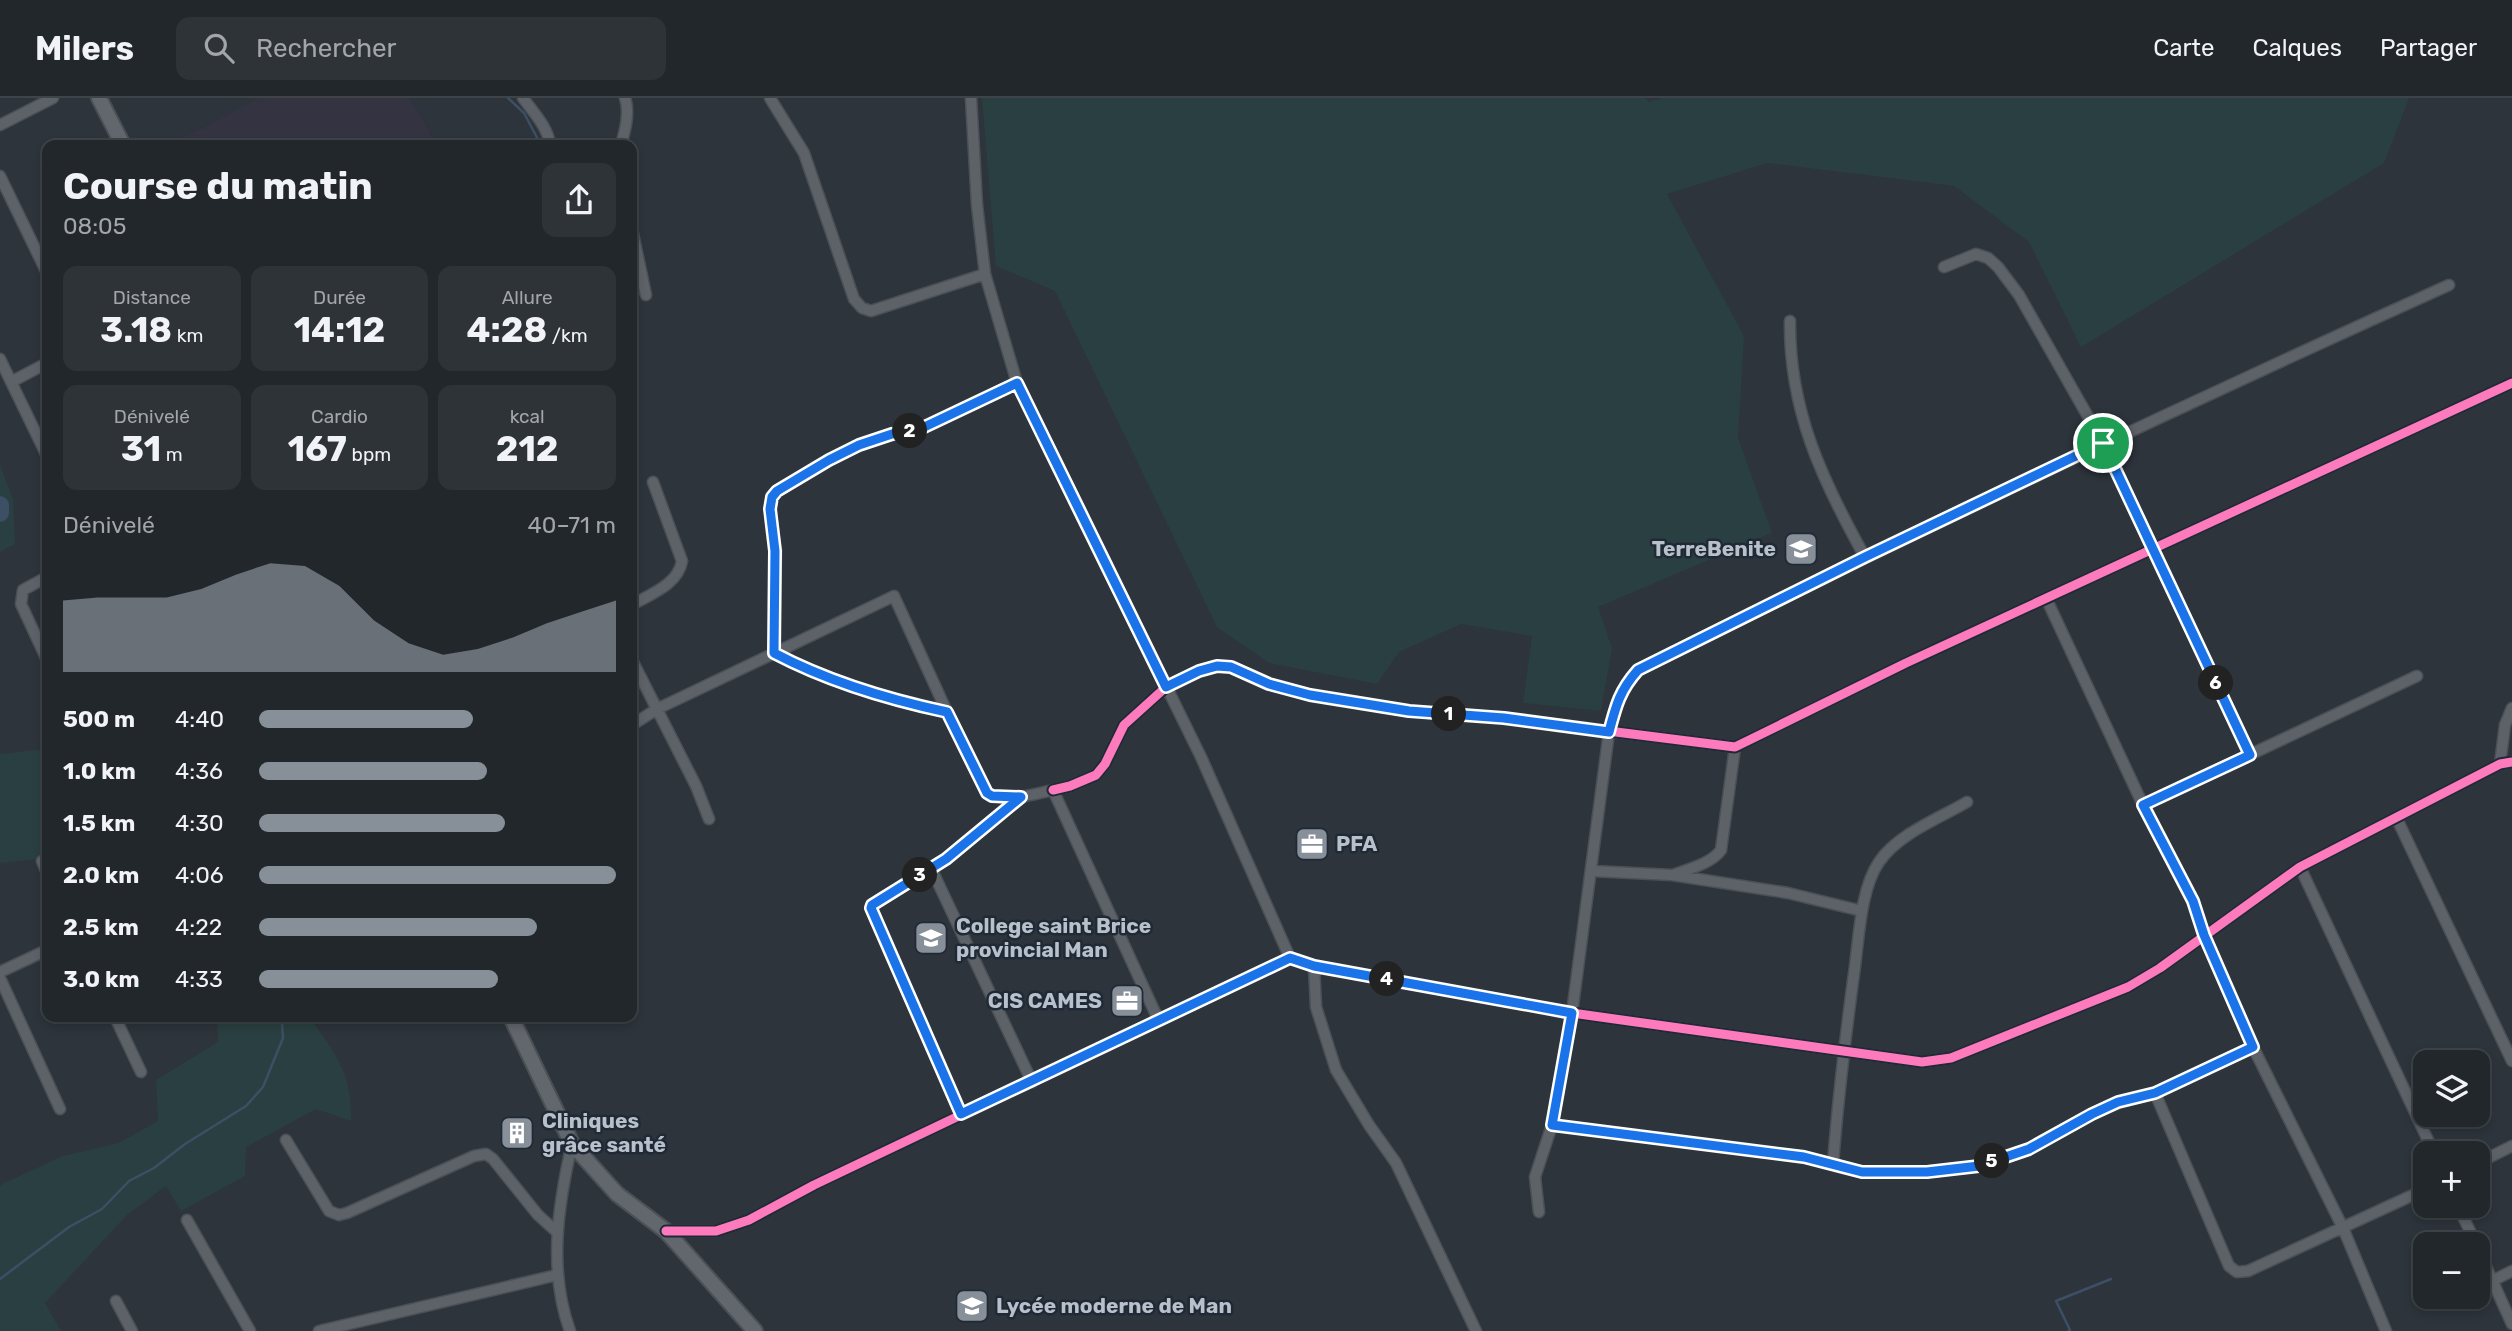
<!DOCTYPE html>
<html lang="fr">
<head>
<meta charset="utf-8">
<style>
	body { margin:0; font-family:Rubik,sans-serif; background:#2e3338; color:#f1f3f6; height:100vh; display:flex; flex-direction:column; font-size:26px; white-space:nowrap }
	* { box-sizing:border-box; margin:0 }
	p { font-size:23px; color:#a2a5a9 }
	.icon { flex:none; width:38px; height:38px; fill:none; stroke:currentColor; stroke-width:2; stroke-linecap:round; stroke-linejoin:round }
	.map { position:relative; flex:1; overflow:hidden }
	.drawer { position:absolute; left:42px; top:42px; width:595px; height:882px; display:flex; flex-direction:column; background:#22272c; border-radius:14px; box-shadow:0 4px 10px #0003,0 0 0 2px #3f4448 }
	.drawer>* { flex:none }
	.fabs { position:absolute; left:2413px; top:952px; display:grid; gap:14px }
	.fabs a { display:grid; place-items:center; width:77px; height:77px; border-radius:14px; background:#22272c; box-shadow:0 4px 10px #0003,0 0 0 2px #3f4448; font-size:35px }
	.pin { position:absolute; display:grid; place-items:center; width:60px; height:60px; color:#fff; margin:-30px; border:4px solid #fff; border-radius:50%; box-shadow:0 2px 7px #0007 }
	.km { position:absolute; width:35px; height:35px; margin:-18px; border-radius:50%; background:#222; color:#fff; font-size:19px; line-height:35px; text-align:center }
	.round { display:grid; place-items:center; flex:none; width:74px; height:74px; border-radius:14px; background:#2e3338 }
	.headline { display:flex; align-items:center; justify-content:space-between; height:119px; padding:0 21px }
	h1 { font-size:38px; font-weight:700; line-height:52px }
	.metrics { display:grid; grid-template-columns:repeat(3,1fr); gap:10px; height:119px; padding:7px 21px }
	.metrics div { display:grid; align-content:center; border-radius:14px; background:#2e3338; text-align:center }
	.metrics b { font-size:35px; font-weight:700 }
	.metrics small { font-size:19px; font-weight:400 }
	.metrics p { font-size:19px }
	.chart { height:196px; padding:14px 21px }
	.chart p { display:flex; justify-content:space-between }
	.chart svg { width:100%; height:126px; margin-top:7px; fill:#878f99; opacity:.7 }
	ul { padding:0 21px; list-style:none; font-size:23px }
	li { display:grid; grid-template-columns:112px 84px 1fr; align-items:center; height:52px }
	li i { height:18px; border-radius:9px; background:#878f99 }
	header { display:flex; align-items:center; gap:42px; box-sizing:border-box; height:98px; padding:0 35px; background:#22272c; border-bottom:2px solid #3f4448 }
	header strong { font-size:33px }
	nav { display:flex; gap:38px; margin-inline-start:auto; font-size:24px }
	.search { width:490px; height:63px; background:#2e3338; display:flex; align-items:center; gap:18px; box-sizing:border-box; padding:0 24px; border-radius:14px; color:#a2a5a9; font-size:26px }
	.map>svg:first-child { display:block }
</style>
</head>
<body>
<header>
<strong>Milers</strong>
<div class="search"><svg class="icon" aria-label="search" viewBox="0 0 24 24"><circle cx="10" cy="10" r="6"/><path d="M15 15l6 6"/></svg>Rechercher</div>
<nav><a>Carte</a><a>Calques</a><a>Partager</a></nav>
</header>
<div class="map">
<svg width="2512" height="1233" viewBox="0 0 2512 1233">
	<rect width="100%" height="100%" fill="#2d343b"/>
	<path fill="#333341" d="M259 0H410L437 47H169Z"/>
	<path fill="#2a3f41" d="M982 0H1645L1649 4 1662 0H2409L2384 65 2081 249 2029 144 1954 88 1767 65 1667 96 1744 238 1738 340 1772 435 1598 509 1612 550 1601 613 1523 605 1532 538 1461 526 1399 554 1377 586 1269 565 1217 529 1055 193 996 168Z
		M0 367 13 401 15 446 0 454Z
		M46 651 47 760 0 765V656Z
		M217 919H313L312 923C338 959 352 977 351 1023L316 1011 246 1049 245 1078 181 1113 166 1088 127 1117 45 1205 61 1233H0V1089L2 1086 63 1058 119 1045 158 1023 156 982 218 944Z"/>
	<g fill="none" stroke-linecap="round" stroke-linejoin="round">
		<path stroke="#3c4f65" stroke-width="2.5" d="M508 0 524 15 541 47
			M0 1181 69 1129 102 1111 129 1083 154 1070 185 1046 246 1008 263 989 283 940 282 926 293 919
			M2068 1233 2070 1232 2056 1203 2111 1181"/>
		<path stroke="#3c4f65" stroke-width="18" d="M0 407V415"/>
		<defs>
			<path id="minor" d="M523 0C533 14 548 29 550 47
				M770 0 804 55 854 201 862 210 871 213 985 176
				M971 0 977 107 985 176 1017 285 1201 659 1290 860
				M0 27 53 0
				M621 47C625 33 630 15 625 0
				M0 78 47 175
				M632 131 646 197
				M1944 169 1976 156 1988 160 1998 169 2019 197 2103 345 2250 657
				M1790 223C1789 312 1822 382 1865 459
				M0 261 47 358
				M11 284 47 265
				M47 479 23 492 21 506 47 562
				M2046 500 2143 707 2193 803 2204 837 2253 949 2343 1130 2386 1233
				M632 507C650 496 678 487 682 463L653 384
				M632 562 696 688 709 721
				M947 614C886 601 829 584 774 555L776 453 770 411 772 399 777 393 829 362 859 347 892 336 918 332 1017 285
				M632 627 657 611 894 498 947 614 987 695C1004 706 1034 696 1053 692L1158 921
				M2500 666 2505 627 2512 610
				M1053 692 1070 688 1096 677 1105 666 1124 627 1166 589 1198 573 1217 568 1231 569 1269 585 1310 597 1409 613 1505 620 1735 649 1906 565 2512 285
				M2143 707 2417 578
				M2397 721 2512 963
				M42 763 47 775
				M2300 769 2434 1055
				M931 770 1032 984
				M1592 773 1672 777 1788 795 1862 813
				M1673 777C1688 771 1711 766 1721 752L1735 649
				M1314 868 1316 909 1336 972 1369 1027 1396 1065 1476 1233
				M0 874 47 852
				M0 880 60 1011
				M115 919 141 974
				M2155 995 2229 1168 2237 1174 2248 1173 2426 1091
				M961 1016 871 810 872 807 946 761 1021 699
				M1552 1027 1804 1059 1833 1066C1838 1000 1846 934 1855 868 1859 838 1861 790 1879 764 1898 736 1938 721 1967 704
				M286 1042 329 1113 339 1117 347 1115 474 1058 486 1056 493 1061 538 1117 558 1135
				M2478 1065 2512 1048
				M1833 1066 1862 1074H1927L1979 1068 2029 1051 2092 1016 2118 1005 2155 995 2253 949
				M2458 1108 2476 1146
				M1539 1114 1535 1079 1552 1027 1572 915 1609 634C1616 607 1620 592 1638 572 1906 438 2176 310 2449 187
				M187 1122 250 1233
				M666 1133H716L749 1122 814 1087 1290 860 1314 868 1572 915 1922 964 1951 960 2128 889 2160 870 2300 769 2500 666 2512 664
				M2478 1151 2512 1226
				M2492 1183 2512 1173
				M116 1203 132 1233
				M319 1233 557 1177
				M570 1233C548 1172 558 1107 572 1046"/>
			<path id="secondary" d="M99 0 123 47
				M511 919 572 1046 617 1096 666 1133 755 1233"/>
		</defs>
		<use href="#minor" stroke="#4b5055" stroke-width="13"/>
		<use href="#secondary" stroke="#4b5055" stroke-width="18"/>
		<use href="#minor" stroke="#5d6269" stroke-width="10"/>
		<use href="#secondary" stroke="#62666d" stroke-width="14"/>
		<defs>
			<path id="cycleway" d="M1053 692 1070 688 1096 677 1105 666 1124 627 1166 589 1198 573 1217 568 1231 569 1269 585 1310 597 1409 613 1505 620 1735 649 1906 565 2512 285
				M666 1133H716L749 1122 814 1087 1290 860 1314 868 1572 915 1922 964 1951 960 2128 889 2160 870 2300 769 2500 666 2512 664"/>
		</defs>
		<use href="#cycleway" stroke="#202a36" stroke-width="13"/>
		<use href="#cycleway" stroke="#fd7abc" stroke-width="9"/>
	</g>
	<g fill="none" stroke-linecap="round" stroke-linejoin="round">
		<defs>
			<path id="route" d="M1017 285 1166 589 1199 573 1217 568 1231 569 1269 586 1310 597 1409 613 1504 620 1609 634C1616 607 1620 592 1638 572L1865 459 2103 345 2250 657 2143 707 2193 803 2204 837 2253 949 2155 995 2118 1004 2092 1016 2029 1051 1979 1068 1927 1074H1862L1804 1059 1552 1027 1572 915 1314 868 1290 860 961 1016 871 810 872 807 946 761 1021 699 992 698 987 695 947 614C886 601 829 584 774 555L775 453 770 411 772 399 777 393 829 362 859 347 892 336 918 332Z"/>
		</defs>
		<use href="#route" stroke="#fff" stroke-width="14"/>
		<use href="#route" stroke="#1a73e8" stroke-width="9"/>
	</g>
	<defs>
		<symbol id="school-square" viewBox="-11 -11 22 22"><rect x="-9" y="-9" width="18" height="18" rx="4" fill="#878f99" stroke="#202a36"/><path d="M0-5L7-2L0 1L-7-2ZM-4 1L0 2.5L4 1V4Q0 6-4 4Z" fill="#fff"/></symbol>
		<symbol id="office-square" viewBox="-11 -11 22 22"><rect x="-9" y="-9" width="18" height="18" rx="4" fill="#878f99" stroke="#202a36"/><path d="M-6-3h4V-5.5h4V-3h4V5H-6ZM-1-4.5V-3h2v-1.5ZM-6 0V1H6V0Z" fill="#fff"/></symbol>
		<symbol id="building-square" viewBox="-11 -11 22 22"><rect x="-9" y="-9" width="18" height="18" rx="4" fill="#878f99" stroke="#202a36"/><path d="M-4-6H4V6H1V3H-1V6H-4ZM-2.5-4.3h1.7v1.8h-1.7ZM.8-4.3h1.7v1.8H.8ZM-2.5-1h1.7V.8h-1.7ZM.8-1h1.7V.8H.8Z" fill="#fff"/></symbol>
	</defs>
	<g fill-rule="evenodd">
		<use href="#school-square" x="1782" y="432" width="38" height="38"/>
		<use href="#office-square" x="1293" y="727" width="38" height="38"/>
		<use href="#school-square" x="912" y="821" width="38" height="38"/>
		<use href="#office-square" x="1108" y="884" width="38" height="38"/>
		<use href="#building-square" x="498" y="1016" width="38" height="38"/>
		<use href="#school-square" x="953" y="1189" width="38" height="38"/>
	</g>
	<g text-anchor="middle" stroke-width="5" stroke-linejoin="round" paint-order="stroke">
		<g font-size="21" font-weight="bold" fill="#b8c0cb" stroke="#202a36" text-anchor="start">
			<text x="1776" y="458" text-anchor="end">TerreBenite</text>
			<text x="1336" y="753">PFA</text>
			<text x="956" y="835">College saint Brice<tspan x="956" dy="24">provincial Man</tspan></text>
			<text x="1102" y="910" text-anchor="end">CIS CAMES</text>
			<text x="542" y="1030">Cliniques<tspan x="542" dy="24">grâce santé</tspan></text>
			<text x="996" y="1215">Lycée moderne de Man</text>
		</g>
	</g>
</svg>
<div class="fabs">
<a><svg class="icon" aria-label="layers" viewBox="0 0 24 24"><path d="M12 4l9 5-9 5-9-5zM3 14l9 5 9-5"/></svg></a>
<a>+</a>
<a>−</a>
</div>
<div class="pin" style="left:2103px;top:345px;background:#1e9e55"><svg class="icon" aria-label="arrive" viewBox="0 0 24 24"><path d="M6 21V4h12l-3 4 3 4H6"/></svg></div>
<b class="km" style="left:1449px;top:616px">1</b>
<b class="km" style="left:910px;top:333px">2</b>
<b class="km" style="left:920px;top:777px">3</b>
<b class="km" style="left:1387px;top:881px">4</b>
<b class="km" style="left:1992px;top:1063px">5</b>
<b class="km" style="left:2216px;top:585px">6</b>
<section class="drawer">
<div class="headline"><div><h1>Course du matin</h1><p>08:05</p></div><a class="round"><svg class="icon" aria-label="share" viewBox="0 0 24 24"><path d="M12 15V3M7 8l5-5 5 5M5 13v7h14v-7"/></svg></a></div>
<div class="metrics">
<div><p>Distance</p><b>3.18<small> km</small></b></div>
<div><p>Durée</p><b>14:12</b></div>
<div><p>Allure</p><b>4:28<small> /km</small></b></div>
</div>
<div class="metrics">
<div><p>Dénivelé</p><b>31<small> m</small></b></div>
<div><p>Cardio</p><b>167<small> bpm</small></b></div>
<div><p>kcal</p><b>212</b></div>
</div>
<div class="chart"><p><span>Dénivelé</span>40–71 m</p>
<svg viewBox="0 0 160 44" preserveAspectRatio="none"><path d="M0 44V19L10 18L20 18L30 18L40 15L50 10L60 6L70 7L80 14L90 26L100 34L110 38L120 36L130 32L140 27L150 23L160 19V44z"/></svg>
</div>
<ul>
<li><b>500 m</b>4:40<i style="width:60%"></i></li>
<li><b>1.0 km</b>4:36<i style="width:64%"></i></li>
<li><b>1.5 km</b>4:30<i style="width:69%"></i></li>
<li><b>2.0 km</b>4:06<i style="width:100%"></i></li>
<li><b>2.5 km</b>4:22<i style="width:78%"></i></li>
<li><b>3.0 km</b>4:33<i style="width:67%"></i></li>
</ul>
</section>
</div>
</body>
</html>
